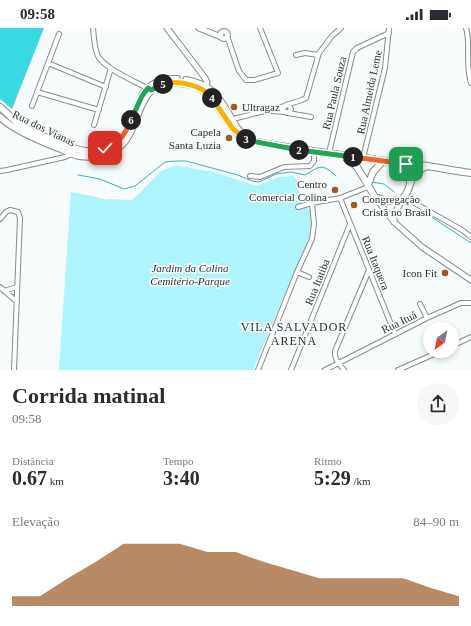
<!DOCTYPE html>
<html lang="pt">
<head>
<meta charset="utf-8">
<style>
	body { margin:0; font-family:"Times New Roman",serif; background:#f7f7f7; color:#2b2b33; height:100vh; display:flex; flex-direction:column; font-size:15px; white-space:nowrap }
	* { box-sizing:border-box; margin:0 }
	p { font-size:13px; color:#7c7c81 }
	.icon { flex:none; width:22px; height:22px; fill:none; stroke:currentColor; stroke-width:2; stroke-linecap:round; stroke-linejoin:round }
	.map { position:relative; height:342px; overflow:hidden }
	.drawer { display:flex; flex-direction:column; background:#fff; flex:1 }
	.drawer>* { flex:none }
	.needle { width:26px; rotate:213deg }
	.fabs { position:absolute; left:423px; top:294px; display:grid; gap:8px }
	.fabs a { display:grid; place-items:center; width:36px; height:36px; border-radius:50%; background:#fff; box-shadow:0 2px 6px #0003; font-size:20px }
	.pin { position:absolute; display:grid; place-items:center; width:34px; height:34px; color:#fff; margin:-17px; border-radius:8px; box-shadow:0 2px 6px #0006 }
	.km { position:absolute; width:20px; height:20px; margin:-10px; border-radius:50%; background:#222; color:#fff; font-size:11px; line-height:20px; text-align:center }
	.round { display:grid; place-items:center; flex:none; width:42px; height:42px; border-radius:21px; background:#f7f7f7 }
	.summary { display:flex; align-items:center; justify-content:space-between; height:68px; padding:0 12px }
	h1 { font-size:22px; font-weight:700; line-height:30px }
	.metrics { display:grid; grid-template-columns:repeat(3,1fr); gap:6px; height:68px; padding:4px 12px }
	.metrics div { display:grid; align-content:center }
	.metrics b { font-size:20px; font-weight:700 }
	.metrics small { font-size:11px; font-weight:400 }
	.metrics p { font-size:11px }
	.chart { height:112px; padding:8px 12px }
	.chart p { display:flex; justify-content:space-between }
	.chart svg { width:100%; height:72px; margin-top:4px; fill:#9b5a26; opacity:.7 }
	.status { display:flex; justify-content:space-between; align-items:center; height:28px; padding:0 20px; background:#fff; direction:ltr }
	.status svg { height:11px; fill:currentColor }
	.map>svg:first-child { display:block }
</style>
</head>
<body>
<div class="status"><b>09:58</b><svg viewBox="0 0 49 12"><path d="M0 12V9h3v3zM5 12V6h3v6zM10 12V3h3v9zM15 12V0h3v12zM26 1h20v11H26zM47 4h2v5h-2z"/></svg></div>
<div class="map">
<svg width="471" height="342" viewBox="0 0 471 342">
	<rect width="100%" height="100%" fill="#f6fbfb"/>
	<path fill="#adf5fa" d="M176 137 217 145 257 158 279 149 294 148 297 153 301 170 312 186 311 203 306 217 253 342H59L71 164 92 168 107 172 108 171 131 172 138 167 161 143Z"/>
	<path fill="#39d9e3" d="M0 0H44L12 81 0 71Z"/>
	<g fill="none" stroke-linecap="round" stroke-linejoin="round">
		<path stroke="#3db0b8" stroke-width="1" d="M78 147 100 151 124 161 135 158 165 134 175 133H186L238 147 252 153 259 154 276 146 291 144 305 147 317 140 323 139 329 142 336 148
			M371 154 384 156 394 164
			M430 188 471 215"/>
		<defs>
			<path id="minor" d="M93 0C94 9 94 20 98 28 105 41 136 54 149 61
				M466 0C471 17 465 38 471 55
				M227 8 239 43 246 52H254L278 45 260 0
				M296 27 305 25 318 27
				M48 35 106 59
				M37 64 99 82
				M287 77 289 78 291 81 290 83 287 85 283 82 285 78 286 77 302 72 306 70 319 25 332 8 341 0
				M32 78 59 6
				M270 83 286 84
				M288 85 311 89
				M229 92 285 78
				M94 97 111 40
				M329 125 353 24 357 20 389 5
				M363 130 385 40 389 0
				M0 143 7 142 65 129 71 126
				M250 148 260 149 284 139 310 138 314 133V123
				M404 169 462 202 471 209
				M340 170 395 306
				M298 179 312 175 340 170 368 159
				M0 191 6 184 10 182 18 184 20 190 14 342
				M297 244 309 249
				M0 259 17 274
				M4 263 17 259
				M420 276 427 290
				M452 318 471 309
				M258 342 297 244 312 211 314 196 312 175
				M291 342 350 196
				M325 342 427 290 461 275H471
				M344 342C339 336 334 331 335 323L369 242
				M398 342 441 323"/>
			<path id="tertiary" d="M167 0 205 50 207 54 205 62
				M199 0 221 9
				M220.5 7a3.5 3.5 0 1 1 7 0a3.5 3.5 0 1 1-7 0Z
				M375 169 394 194 422 219 471 252
				M394 194V187L402 172"/>
			<path id="primary" d="M186 52C218 58 221 75 237 100L242 105
				M142 67C151 54 162 50 177 51
				M0 79C7 85 13 92 21 97 27 102 36 104 43 108 69 120 103 136 124 107L139 76
				M0 89C12 101 37 111 53 118 62 121 70 126 79 128 98 131 120 125 129 107 136 94 139 78 148 66 155 56 167 54 178 55 189 55 201 60 209 66L233 101 243 110 251 113 298 121 400 135C424 136 447 142 471 145
				M345 129 357 139 375 169 387 173 402 172C414 158 406 147 427 138
				M400 135 408 145 410 155
				M368 157 373 144 383 133"/>
		</defs>
		<use href="#minor" stroke="#878b8c" stroke-width="6"/>
		<use href="#tertiary" stroke="#878b8c" stroke-width="7"/>
		<use href="#primary" stroke="#878b8c" stroke-width="8"/>
		<use href="#minor" stroke="#fff" stroke-width="4"/>
		<use href="#tertiary" stroke="#fff" stroke-width="5"/>
		<use href="#primary" stroke="#fff" stroke-width="6"/>
	</g>
	<g fill="none" stroke-linecap="round" stroke-linejoin="round">
		<defs>
			<path id="split-1" d="M353 129 406 136"/>
			<path id="split-2" d="M299 122 353 129"/>
			<path id="split-3" d="M246 111 251 113 299 122"/>
			<path id="split-4" d="M212 70 233 101 246 111"/>
			<path id="split-5" d="M163 56C179 52 202 57 212 70"/>
			<path id="split-6" d="M131 92 142 68 148 60 151 62 163 56"/>
			<path id="split-7" d="M105 120C120 115 125 106 131 92"/>
		</defs>
		<use href="#split-1" stroke="#fff" stroke-width="8"/>
		<use href="#split-2" stroke="#fff" stroke-width="8"/>
		<use href="#split-3" stroke="#fff" stroke-width="8"/>
		<use href="#split-4" stroke="#fff" stroke-width="8"/>
		<use href="#split-5" stroke="#fff" stroke-width="8"/>
		<use href="#split-6" stroke="#fff" stroke-width="8"/>
		<use href="#split-7" stroke="#fff" stroke-width="8"/>
		<use href="#split-1" stroke="#f0652b" stroke-width="5"/>
		<use href="#split-2" stroke="#22a559" stroke-width="5"/>
		<use href="#split-3" stroke="#22a559" stroke-width="5"/>
		<use href="#split-4" stroke="#f5b400" stroke-width="5"/>
		<use href="#split-5" stroke="#f5b400" stroke-width="5"/>
		<use href="#split-6" stroke="#22a559" stroke-width="5"/>
		<use href="#split-7" stroke="#f0652b" stroke-width="5"/>
	</g>
	<g fill="#9b5a26" stroke="#f6fbfb" stroke-width="1.5">
		<circle cx="234" cy="79" r="4"/>
		<circle cx="229" cy="110" r="4"/>
		<circle cx="335" cy="162" r="4"/>
		<circle cx="354" cy="177" r="4"/>
		<circle cx="445" cy="245" r="4"/>
	</g>
	<g text-anchor="middle" stroke-width="3.5" stroke-linejoin="round" paint-order="stroke">
		<g font-size="11" fill="#313233" stroke="#f6fbfb">
			<text transform="translate(369 64) rotate(-78)" y="4">Rua Almeida Leme</text>
			<text transform="translate(334 65) rotate(-77)" y="4">Rua Paula Souza</text>
			<text transform="translate(44 100) rotate(26)" y="4">Rua dos Vianas</text>
			<text transform="translate(376 235) rotate(68)" y="4">Rua Itaquera</text>
			<text transform="translate(317 254) rotate(-68)" y="4">Rua Itatiba</text>
			<text transform="translate(399 294) rotate(-26)" y="4">Rua Ituá</text>
		</g>
		<g font-size="11" fill="#313233" stroke="#f6fbfb" text-anchor="end">
			<text x="242" y="83" text-anchor="start">Ultragaz</text>
			<text x="221" y="108">Capela<tspan x="221" dy="13">Santa Luzia</tspan></text>
			<text x="327" y="160">Centro<tspan x="327" dy="13">Comercial Colina</tspan></text>
			<text x="362" y="175" text-anchor="start">Congregação<tspan x="362" dy="13">Cristã no Brasil</tspan></text>
			<text x="437" y="249">Icon Fit</text>
		</g>
		<g font-size="11" font-style="italic" fill="#213a3c" stroke="#f6fbfb">
			<text x="190" y="244">Jardim da Colina<tspan x="190" dy="13">Cemitério-Parque</tspan></text>
		</g>
		<g font-size="12" letter-spacing="1" fill="#2d3131" stroke="#f6fbfb">
			<text x="294" y="303">VILA SALVADOR<tspan x="294" dy="14">ARENA</tspan></text>
		</g>
	</g>
</svg>
<div class="fabs">
<a><svg class="needle" viewBox="-14 -14 28 28"><path d="M0-13l5 13h-10z" fill="#e53935"/><path d="M0 13l5-13h-10z" fill="#7c7c81"/></svg></a>
</div>
<div class="pin" style="left:406px;top:136px;background:#1e9e55"><svg class="icon" aria-label="arrive" viewBox="0 0 24 24"><path d="M6 21V4h12l-3 4 3 4H6"/></svg></div>
<div class="pin" style="left:105px;top:120px;background:#d93025"><svg class="icon" aria-label="check" viewBox="0 0 24 24"><path d="M5 12l5 5 9-10"/></svg></div>
<b class="km" style="left:353px;top:129px">1</b>
<b class="km" style="left:299px;top:122px">2</b>
<b class="km" style="left:246px;top:111px">3</b>
<b class="km" style="left:212px;top:70px">4</b>
<b class="km" style="left:163px;top:56px">5</b>
<b class="km" style="left:131px;top:92px">6</b>
</div>
<section class="drawer">
<div class="summary"><div><h1>Corrida matinal</h1><p>09:58</p></div><a class="round"><svg class="icon" aria-label="share" viewBox="0 0 24 24"><path d="M12 15V3M7 8l5-5 5 5M5 13v7h14v-7"/></svg></a></div>
<div class="metrics">
<div><p>Distância</p><b>0.67<small> km</small></b></div>
<div><p>Tempo</p><b>3:40</b></div>
<div><p>Ritmo</p><b>5:29<small> /km</small></b></div>
</div>
<div class="chart"><p><span>Elevação</span>84–90 m</p>
<svg viewBox="0 0 160 44" preserveAspectRatio="none"><path d="M0 44V38L10 38L20 27L30 17L40 6L50 6L60 6L70 11L80 11L90 17L100 22L110 27L120 27L130 27L140 27L150 33L160 38V44z"/></svg>
</div>
</section>
</body>
</html>
